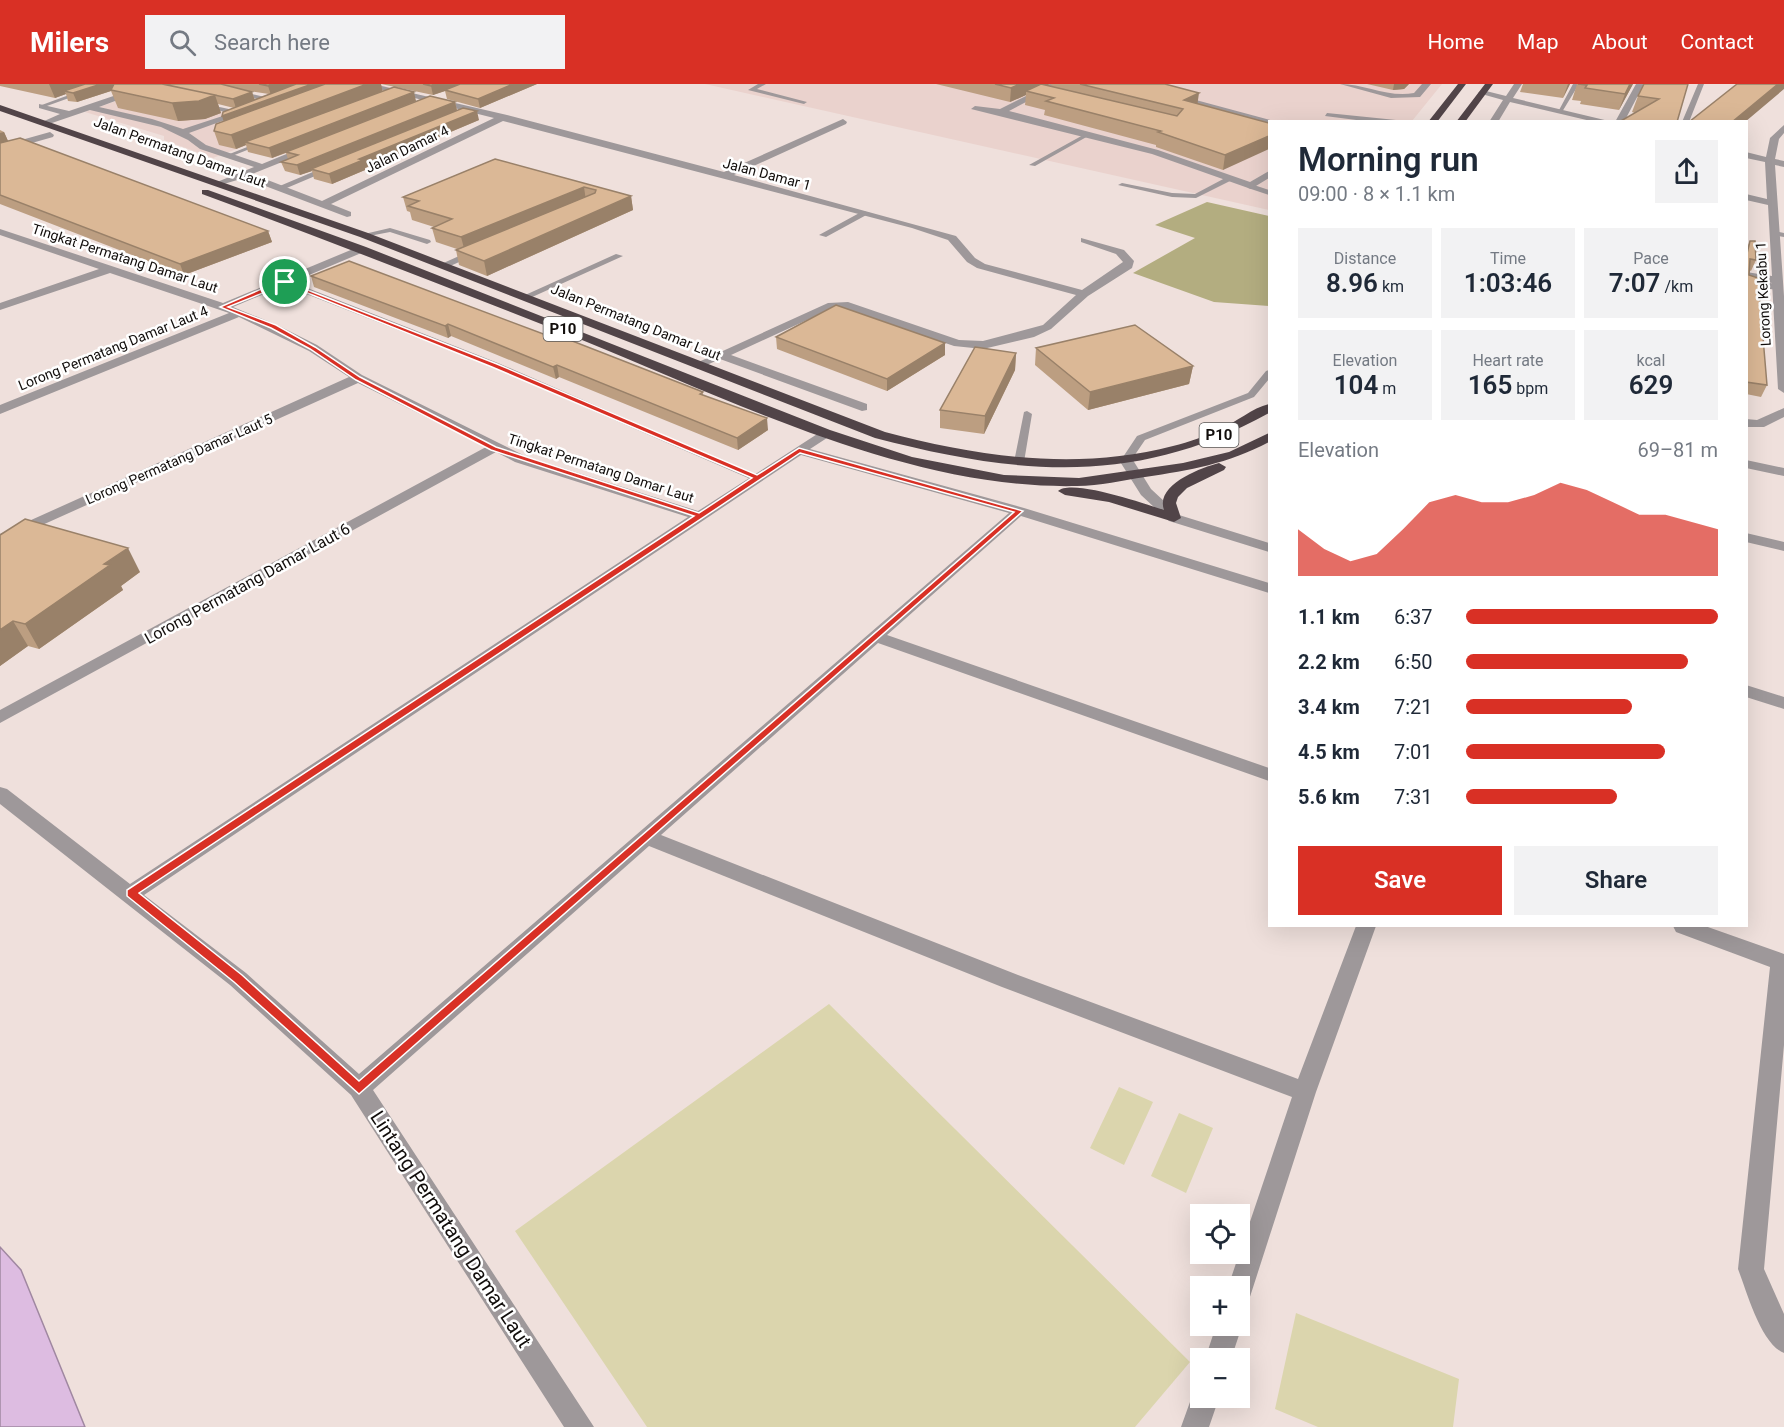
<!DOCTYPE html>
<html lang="en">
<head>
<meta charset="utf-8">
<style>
	body { margin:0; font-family:Roboto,sans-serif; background:#f2f2f3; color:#1f2937; height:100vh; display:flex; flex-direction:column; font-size:22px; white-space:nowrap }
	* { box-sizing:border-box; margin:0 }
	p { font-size:20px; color:#747a83 }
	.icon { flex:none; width:33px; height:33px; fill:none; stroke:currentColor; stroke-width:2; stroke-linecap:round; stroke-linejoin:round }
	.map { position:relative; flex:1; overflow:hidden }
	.sheet { position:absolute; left:1268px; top:36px; width:480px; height:807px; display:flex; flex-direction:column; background:#fff; border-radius:0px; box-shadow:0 6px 24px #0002 }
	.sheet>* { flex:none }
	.tools { position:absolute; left:1190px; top:1120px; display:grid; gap:12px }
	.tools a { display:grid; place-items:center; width:60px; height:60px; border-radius:0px; background:#fff; box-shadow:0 6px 24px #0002; font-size:30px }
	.pin { position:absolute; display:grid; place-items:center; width:51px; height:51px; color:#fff; margin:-26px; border:3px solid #fff; border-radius:50%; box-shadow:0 2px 6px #0007 }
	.round { display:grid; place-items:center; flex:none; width:63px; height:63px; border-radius:0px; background:#f2f2f3 }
	.head { display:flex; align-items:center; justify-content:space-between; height:102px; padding:0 30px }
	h1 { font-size:33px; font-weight:600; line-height:45px }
	.metrics { display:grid; grid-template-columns:repeat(3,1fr); gap:9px; height:102px; padding:6px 30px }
	.metrics div { display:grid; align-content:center; border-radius:0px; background:#f2f2f3; text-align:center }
	.metrics b { font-size:26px; font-weight:600 }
	.metrics small { font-size:16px; font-weight:400 }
	.metrics p { font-size:16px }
	.chart { height:168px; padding:12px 30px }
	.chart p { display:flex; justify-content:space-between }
	.chart svg { width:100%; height:108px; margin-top:6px; fill:#d93025; opacity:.7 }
	.primary-button { display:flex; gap:12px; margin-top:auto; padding:12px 30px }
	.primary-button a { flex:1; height:69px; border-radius:0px; background:#d93025; color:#fff; font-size:24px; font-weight:600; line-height:69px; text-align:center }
	.primary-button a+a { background:#f2f2f3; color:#1f2937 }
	ul { padding:0 30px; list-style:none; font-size:20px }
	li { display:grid; grid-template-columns:96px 72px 1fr; align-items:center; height:45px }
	li i { height:15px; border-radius:8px; background:#d93025 }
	header { display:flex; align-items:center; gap:36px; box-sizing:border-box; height:84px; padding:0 30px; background:#d93025; color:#fff }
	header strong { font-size:28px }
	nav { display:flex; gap:33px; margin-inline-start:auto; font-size:21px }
	.search { width:420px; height:54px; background:#f2f2f3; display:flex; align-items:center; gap:15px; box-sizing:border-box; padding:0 21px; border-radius:0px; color:#747a83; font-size:22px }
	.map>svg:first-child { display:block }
</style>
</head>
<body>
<header>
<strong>Milers</strong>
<div class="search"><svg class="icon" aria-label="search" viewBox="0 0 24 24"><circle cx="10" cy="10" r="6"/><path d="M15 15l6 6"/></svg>Search here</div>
<nav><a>Home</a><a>Map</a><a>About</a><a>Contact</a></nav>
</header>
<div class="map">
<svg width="1784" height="1343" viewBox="0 0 1784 1343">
	<rect width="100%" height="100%" fill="#efe0dc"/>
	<path fill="#ead2cd" d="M377 0 395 5 213 74 164 56V52L85 28 139 9 247 34Z
		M705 0H1442L1412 37 1269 38V126Z"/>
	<path fill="#dbd5ad" d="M829 920 1190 1278 1135 1343H647L515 1147Z
		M1119 1003 1153 1018 1124 1081 1090 1064Z
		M1179 1029 1213 1044 1186 1109 1151 1092Z
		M1296 1229 1459 1295 1453 1343H1318L1275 1325Z"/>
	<path fill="#b3ad80" d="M1207 118 1269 132V222L1214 218 1133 189 1195 154 1155 141Z"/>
	<path fill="#ddbce1" stroke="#a088a1" stroke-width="1.5" d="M0 1163 21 1186 85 1343H0Z"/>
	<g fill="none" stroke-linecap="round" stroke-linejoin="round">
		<path fill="#9e989a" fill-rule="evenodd" d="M99 0H108L44 23 39 22Z
			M758 0H766L757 5 807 18 804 20 748 6Z
			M1573 0H1579L1562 28H1558Z
			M1698 0H1704L1689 38H1682Z
			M1181 12 1274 37 1275 38 1269 39 1179 15Z
			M201 19 238 27 241 29 238 31 199 22Z
			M1327 29 1396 36 1399 38H1372L1325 32Z
			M1085 50 1090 51 1035 82 1029 81Z
			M262 57 267 58 232 72 227 71Z
			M327 82 334 84 282 106 275 104Z
			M1227 93 1234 95 1196 114 1172 113 1118 101 1122 99 1172 109 1195 110Z
			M1251 100 1269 106V111L1248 104 1247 102Z
			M863 127 870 129 826 153 819 151Z
			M390 144 430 156 431 158 427 160 390 148 364 153 360 151Z
			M1775 147 1784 149V153L1772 151 1771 149Z
			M616 170 623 172 530 214 523 212Z
			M281 196H287L498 279 762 394 757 397 753 396 492 283 281 200Z
			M1746 196 1778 200 1782 203 1778 206 1746 202Z
			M1269 286V295L1254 313 1145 356 1130 378 1126 379 1121 376 1137 352 1248 309 1266 287Z
			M1027 327 1032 330 1024 378 1019 381 1014 378 1024 328Z"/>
		<path fill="#9e989a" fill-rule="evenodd" d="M149 0H161L99 23 152 35 183 45 247 24V28L189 49 206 61 262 80 306 62H312V66L252 90 322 117 494 34 359 0H373L507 31 724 88 843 35 847 38 846 40 734 91 956 152 975 174 985 180 1082 206 1123 178 1116 170 1081 158V154L1124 166 1134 177 1132 184 1088 212 1051 245 1034 253 983 265 954 262 843 224 831 225 731 271 867 320V326L862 327 720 275 698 285 692 281 828 219 848 218 959 256 983 257 1043 241 1076 211 977 184 967 178 948 156 912 144 503 37 331 120 351 128V132L347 133 244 94 217 102V98L254 83 200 65 188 56 161 43 90 26 49 40 42 38 60 30 39 24V20L69 27Z
			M192 0H208L278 16 274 19Z
			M1050 0H1060L1009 27 1158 66 1250 98 1269 87V94L1251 105 1152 70 971 25 975 22 1000 25Z
			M1340 0C1365 0 1389 14 1414 9L1422 0H1431L1420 13 1391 14Z
			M1514 0H1522L1513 14 1613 38H1595L1510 18 1498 38H1489L1503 16 1478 9 1482 6 1506 12Z
			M1636 0H1644L1624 38H1615Z
			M1784 41V49L1779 55 1775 75 1784 77V83L1775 81 1784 212V309L1778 305 1772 199 1746 194V188L1772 192 1768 121 1746 116V110L1767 115 1765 78 1746 74V68L1766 73 1770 54Z
			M50 48 54 51 53 53 0 68V62Z
			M0 145 223 219 358 163H366V167L233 223 277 241 317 261 362 291 525 372 698 427 825 345 832 349 830 352 810 365 1024 424 1269 499V509L1021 432 887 551 1269 684V697L878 559 661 751 1018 891 1298 995 1356 842H1376L1316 1008 1248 1219 1239 1223V1203H1228L1292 1013 1002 903 649 762 373 1006 594 1343H564L351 1011 230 901 0 720V703L7 705 130 800 688 433 515 378 496 368 0 639V626L486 363 358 299 0 460V450L349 293 309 267 239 233 0 330V321L229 229 110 189 0 226V219L99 185 0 151ZM801 371 1009 429 359 990 246 889 144 811Z
			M477 164 486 166 448 183 439 181Z
			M1784 324V333L1764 343H1746V335L1757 336Z
			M1126 372 1131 373 1151 405 1179 431 1269 459V468L1169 437 1141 411 1119 376Z
			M1746 376 1784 384V392L1746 384Z
			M1746 449 1784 458V467L1746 458Z
			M1746 601 1784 613V625L1746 613Z
			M1673 842H1705L1784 870V961L1764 1185 1784 1230V1269C1761 1260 1747 1208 1738 1185L1770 883 1676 848Z
			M1239 1234 1242 1242 1231 1275H1205L1216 1242H1239Z
			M1200 1302V1314H1219L1209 1343H1181L1195 1304Z"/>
		<path fill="#514448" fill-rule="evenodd" d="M1458 0H1466L1437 38H1428Z
			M1485 0H1493L1465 38H1456Z
			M0 21 368 149 885 348C979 373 1077 387 1173 362 1189 358 1206 352 1220 345 1237 338 1252 324 1269 320V329C1136 403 1018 391 875 354L360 153 0 27Z
			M202 106H208L366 163 830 346 912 373 1004 391 1079 394 1183 379 1229 368 1269 349V358C1227 380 1191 386 1145 393 1123 396 1100 402 1077 402 910 406 735 318 582 256 455 206 329 157 202 110Z
			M1219 379 1226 383 1224 386 1187 404 1178 413 1176 419 1181 434 1174 438 1109 418 1065 411 1058 407C1071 394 1146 420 1164 426 1155 401 1200 384 1219 379Z"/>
	</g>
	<path fill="#bc9e81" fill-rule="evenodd" d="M0 0H537L480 24 447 15 445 7 433 11 381 0 382 7 416 17 455 18 457 26 479 36 365 84V86L332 100 314 95 312 87 300 91 285 87 281 78 288 75 286 69 272 74 248 68 246 61 236 65 219 61 214 47 224 38 234 24 218 20 221 29 205 35 178 37 118 24 111 7 77 18 68 17 66 10 55 14 0 2ZM242 6 269 10 255 16 252 8Z
		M936 0H1050L1048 1 1053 2 1050 0H1165L1198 19 1269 39 1223 86 1156 63V61L1044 31 1045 26 1025 21 1026 11 1010 18Z
		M1367 0H1409L1404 5 1393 6Z
		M1523 0H1570L1563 14 1520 8Z
		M1577 0H1633L1619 26 1580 20 1581 17 1572 16Z
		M1688 0 1635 29 1632 28 1638 12Z
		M0 46 4 48 8 57 268 147 272 158 184 191 0 120Z
		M495 75 631 112 633 126 487 192 459 181 456 166 457 165 436 158 432 144 434 143 412 136 410 128 407 127 403 113Z
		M1750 157 1756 176 1751 187 1749 186V191L1767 301 1761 313 1746 310V166Z
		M311 192 703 308V311L768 346 738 366 559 293 556 295 451 252 448 254 314 203Z
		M776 253 945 271 887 307 777 265Z
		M1036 264 1193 282 1189 300 1088 326 1035 281Z
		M1016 269 1015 286 984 350 940 344V326Z
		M0 451 140 488 121 502 123 506 39 565 28 562 0 582Z"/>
	<path fill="#998169" d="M49 0H94L64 7 66 10 55 14Z
		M101 0H116L117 5 77 18 73 9Z
		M274 0H308L271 11 268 2Z
		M312 0H340L225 42 222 32Z
		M367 0H381L383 9 245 58 246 61 236 65 231 51Z
		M437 0H469L445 6V7L433 11 431 2Z
		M513 0H537L480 24 478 15Z
		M1020 0H1050L1031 8 1026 7V11L1010 18 1011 4Z
		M1394 0H1409L1404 5 1393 6Z
		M1568 0H1570L1563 14Z
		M1630 0H1633L1619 26 1625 10Z
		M1778 0H1784V5L1745 38H1732Z
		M252 8 255 17 236 24 233 15Z
		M414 8 416 17 272 74 269 64Z
		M1199 9 1197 23 1184 16Z
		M215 11 221 29 205 35 178 37 172 19Z
		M455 18 457 27 311 85 312 87 300 91 297 81Z
		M477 27 479 36 365 84V86L332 100 329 90 359 75Z
		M4 48 8 57 0 60V49Z
		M1269 52V65L1223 86 1225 71Z
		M584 103 586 117 465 168 461 153Z
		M631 112 633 126 487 192 484 177Z
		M268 147 272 158 184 191 180 180Z
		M448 240 451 252 448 254 445 242Z
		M945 259V271L887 307V295Z
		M1016 269 1015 286 984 350 985 332Z
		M557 281 559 293 556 295 553 283Z
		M1193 282 1189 300 1088 326 1090 308Z
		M767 334 768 346 738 366 737 354Z
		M128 464 140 488 121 502 123 506 39 565 25 540 104 480Z
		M13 537 28 562 0 582V546Z"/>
	<path fill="#dbb896" stroke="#998169" stroke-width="1.5" d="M85 0H101L73 9 64 7Z
		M114 0H162L215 11 199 17 172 19 111 6Z
		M163 0H221L252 8 233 15Z
		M259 0H274L268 2Z
		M296 0H312L222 32 223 28Z
		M325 0H367L231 51 214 47 216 40Z
		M423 0H437L431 2Z
		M460 0H513L478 15 445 6Z
		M995 0H1020L1011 4Z
		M1041 0 1177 32 1183 25 1080 0H1165L1199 9 1184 16 1269 39V52L1225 71 1158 48 1161 47 1046 17 1054 14 1026 7Z
		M1578 0H1630L1625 10 1585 4 1587 1Z
		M1644 0H1688L1677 38H1619L1659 15 1638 12Z
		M1737 0H1778L1732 38H1689Z
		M394 3 414 8 269 64 245 58Z
		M430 12 455 18 297 81 281 78 298 71 286 68Z
		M463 24 477 27 359 75 363 76 329 90 311 85Z
		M20 54 268 147 180 180 0 111V59Z
		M495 75 631 112 484 177 456 166 595 109 596 106 584 103 461 153 432 144 452 135 408 122 419 117 403 113Z
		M1750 157H1755L1756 176 1750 175 1749 191 1758 194 1767 301 1746 298V174Z
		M349 177 546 251H557L703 308 700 310 767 334 737 354 557 281 553 283 448 240 445 242 311 192Z
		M836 221 945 259 887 295 776 253Z
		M1135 241 1193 282 1090 308 1036 264Z
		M975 263 1016 269 985 332 940 326Z
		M25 435 128 464 104 480 110 481 25 540 13 537 0 546V451Z"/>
	<path fill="#d93025" stroke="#fff" stroke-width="1.5" fill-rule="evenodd" d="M282 196 497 280 757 391 799 364 1023 427 359 1010 234 898 127 812V806L694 432 491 366 356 296 310 265 271 244 220 223ZM285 200 492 283 752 394 699 429 496 363 360 293 315 263 276 241 228 223ZM800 369 1014 428 359 997 242 891 139 809Z"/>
	<g text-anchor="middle" stroke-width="5" stroke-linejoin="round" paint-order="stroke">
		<g font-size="14" fill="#110d0b" stroke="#fff">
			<text transform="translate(407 65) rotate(-26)" y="5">Jalan Damar 4</text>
			<text transform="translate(180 68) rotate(20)" y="5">Jalan Permatang Damar Laut</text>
			<text transform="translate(767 90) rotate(15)" y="5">Jalan Damar 1</text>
			<text transform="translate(125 174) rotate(18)" y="5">Tingkat Permatang Damar Laut</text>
			<text transform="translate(1763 210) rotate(-93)" y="5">Lorong Kekabu 1</text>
			<text transform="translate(636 238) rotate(22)" y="5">Jalan Permatang Damar Laut</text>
			<text transform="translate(113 264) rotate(-22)" y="5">Lorong Permatang Damar Laut 4</text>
			<text transform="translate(179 375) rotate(-24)" y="5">Lorong Permatang Damar Laut 5</text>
			<text transform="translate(601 384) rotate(18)" y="5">Tingkat Permatang Damar Laut</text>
		</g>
		<g fill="#fff" stroke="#585654" stroke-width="1.5">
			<rect x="543.5" y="233" width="39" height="24" rx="4.5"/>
			<rect x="1199.5" y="339" width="39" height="24" rx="4.5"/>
		</g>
		<g font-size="15" font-weight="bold" fill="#110d0b">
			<text x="563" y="250">P10</text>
			<text x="1219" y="356">P10</text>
		</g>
		<g font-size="16" fill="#110d0b" stroke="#fff">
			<text transform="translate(247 499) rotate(-29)" y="6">Lorong Permatang Damar Laut 6</text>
		</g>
		<g font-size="20" fill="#110d0b" stroke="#fff">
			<text transform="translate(451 1145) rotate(57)" y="7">Lintang Permatang Damar Laut</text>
		</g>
	</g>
</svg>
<div class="tools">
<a><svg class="icon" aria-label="locate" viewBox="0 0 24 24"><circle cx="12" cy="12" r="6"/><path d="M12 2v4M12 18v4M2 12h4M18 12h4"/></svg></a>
<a>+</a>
<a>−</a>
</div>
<div class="pin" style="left:285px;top:198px;background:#1e9e55"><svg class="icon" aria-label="arrive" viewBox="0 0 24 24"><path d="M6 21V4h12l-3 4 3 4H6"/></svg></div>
<section class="sheet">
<div class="head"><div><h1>Morning run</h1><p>09:00 · 8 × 1.1 km</p></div><a class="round"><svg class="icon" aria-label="share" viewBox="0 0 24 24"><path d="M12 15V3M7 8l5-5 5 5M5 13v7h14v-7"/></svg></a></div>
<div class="metrics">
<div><p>Distance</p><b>8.96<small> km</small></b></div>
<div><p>Time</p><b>1:03:46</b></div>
<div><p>Pace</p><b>7:07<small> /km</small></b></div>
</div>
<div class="metrics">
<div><p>Elevation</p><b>104<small> m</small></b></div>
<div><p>Heart rate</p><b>165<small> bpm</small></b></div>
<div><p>kcal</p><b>629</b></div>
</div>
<div class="chart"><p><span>Elevation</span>69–81 m</p>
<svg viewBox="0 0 160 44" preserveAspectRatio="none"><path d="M0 44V25L10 33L20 38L30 35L40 25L50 14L60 11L70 14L80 14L90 11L100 6L110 9L120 14L130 19L140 19L150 22L160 25V44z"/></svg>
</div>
<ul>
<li><b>1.1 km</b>6:37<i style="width:100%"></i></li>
<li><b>2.2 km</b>6:50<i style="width:88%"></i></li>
<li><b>3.4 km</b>7:21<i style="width:66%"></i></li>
<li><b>4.5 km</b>7:01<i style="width:79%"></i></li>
<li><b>5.6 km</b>7:31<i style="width:60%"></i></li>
</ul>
<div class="primary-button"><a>Save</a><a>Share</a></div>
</section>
</div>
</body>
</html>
